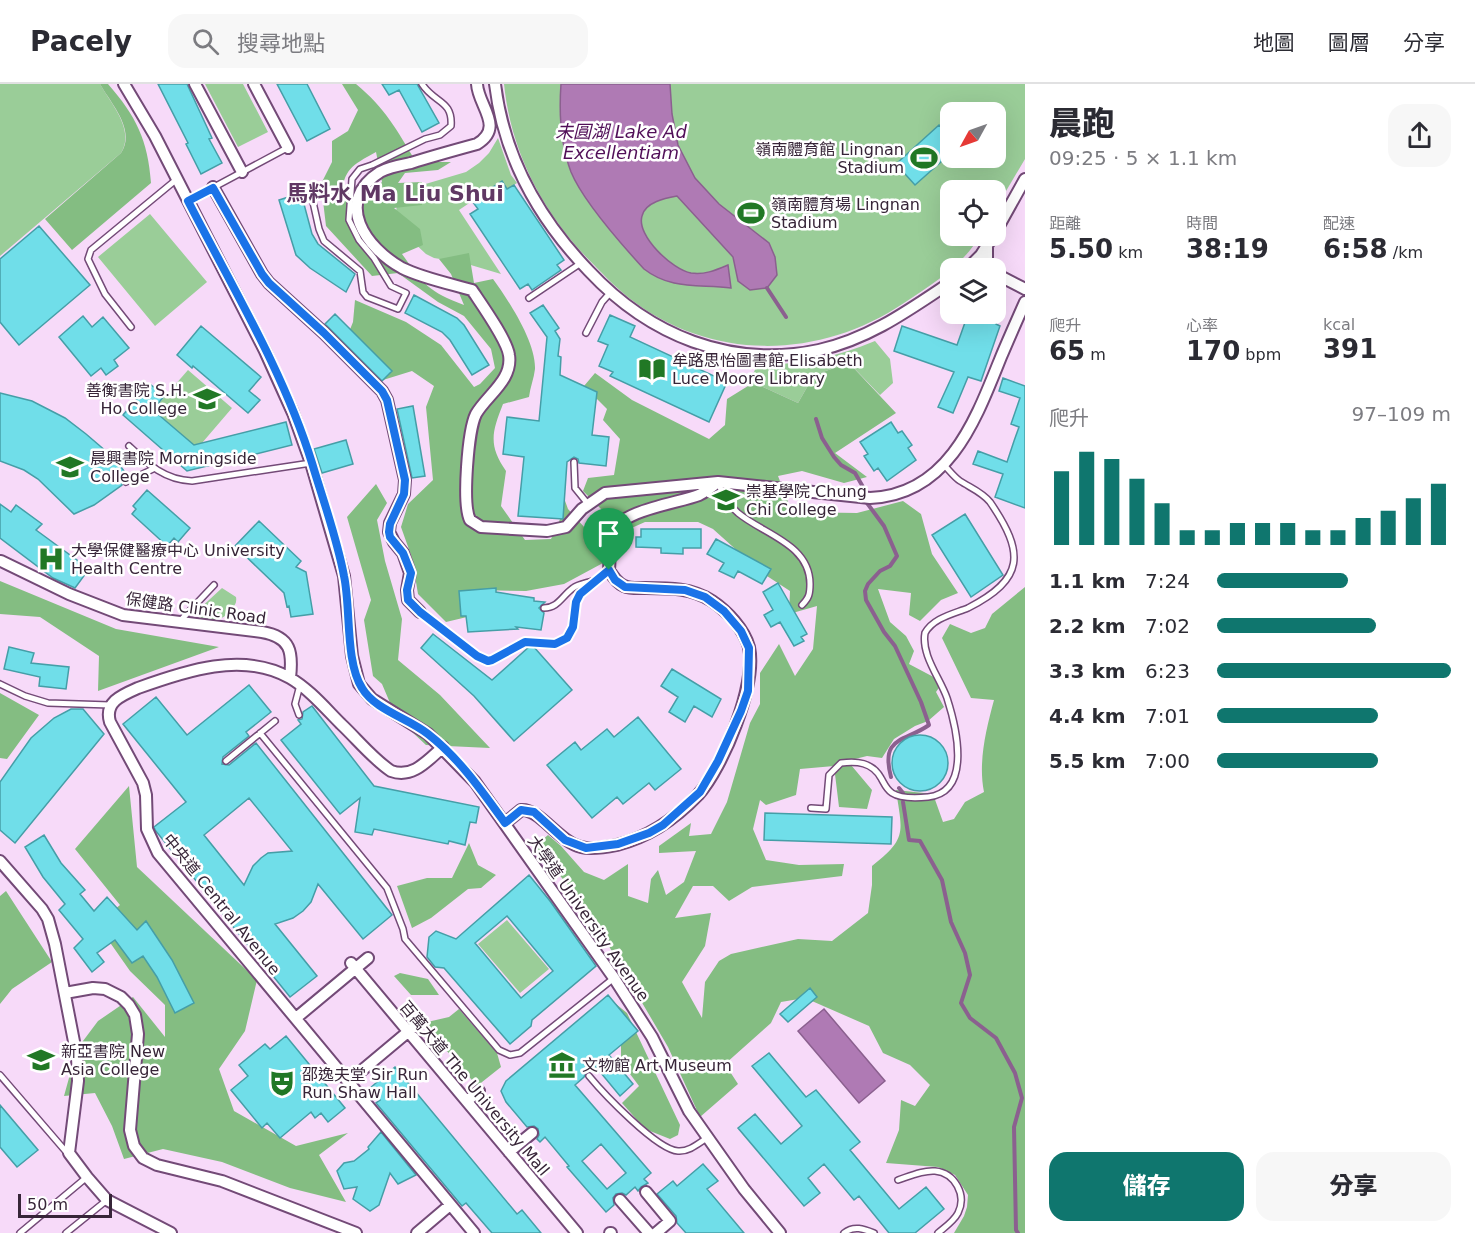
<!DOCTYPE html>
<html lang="zh-TW">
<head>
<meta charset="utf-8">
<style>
	body { margin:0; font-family:"DejaVu Sans","Noto Sans TC",sans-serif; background:#f7f7f7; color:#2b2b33; height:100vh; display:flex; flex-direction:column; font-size:22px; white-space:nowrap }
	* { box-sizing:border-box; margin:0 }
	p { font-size:20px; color:#7c7c81 }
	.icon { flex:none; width:33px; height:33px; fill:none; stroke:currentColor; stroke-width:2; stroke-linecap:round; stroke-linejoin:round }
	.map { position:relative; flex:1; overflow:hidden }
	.sheet { display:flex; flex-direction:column; background:#fff; width:450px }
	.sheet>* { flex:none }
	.needle { width:39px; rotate:230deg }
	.buttons { position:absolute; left:940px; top:18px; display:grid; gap:12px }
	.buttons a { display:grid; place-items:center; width:66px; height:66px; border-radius:12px; background:#fff; box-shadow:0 6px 24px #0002; font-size:30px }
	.scale { position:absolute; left:18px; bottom:15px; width:94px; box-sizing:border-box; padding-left:6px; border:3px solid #372538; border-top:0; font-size:16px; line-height:21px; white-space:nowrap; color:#372538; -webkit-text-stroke:4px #fff; paint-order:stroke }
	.pin { position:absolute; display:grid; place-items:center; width:51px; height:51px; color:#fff; margin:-62px -26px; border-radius:50% 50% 50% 0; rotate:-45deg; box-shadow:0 0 6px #0007 }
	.pin .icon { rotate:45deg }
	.round { display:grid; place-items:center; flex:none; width:63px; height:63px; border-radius:18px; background:#f7f7f7 }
	.headline { display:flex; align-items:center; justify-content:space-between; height:102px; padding:0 24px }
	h1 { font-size:33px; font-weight:800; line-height:45px }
	.figures { display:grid; grid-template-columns:repeat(3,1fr); gap:9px; height:102px; padding:6px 24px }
	.figures div { display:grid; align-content:center }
	.figures b { font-size:26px; font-weight:800 }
	.figures small { font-size:16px; font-weight:400 }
	.figures p { font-size:16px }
	.chart { height:168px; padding:12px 24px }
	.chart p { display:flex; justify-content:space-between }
	.chart svg { width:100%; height:108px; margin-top:6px; stroke:#0f766e; stroke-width:6 }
	.cta { display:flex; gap:12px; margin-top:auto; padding:12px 24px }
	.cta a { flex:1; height:69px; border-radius:18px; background:#0f766e; color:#fff; font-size:24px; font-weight:800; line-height:69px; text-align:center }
	.cta a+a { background:#f7f7f7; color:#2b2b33 }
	ul { padding:0 24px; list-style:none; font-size:20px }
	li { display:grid; grid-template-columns:96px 72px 1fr; align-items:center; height:45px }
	li i { height:15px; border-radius:8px; background:#0f766e }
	header { display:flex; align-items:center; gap:36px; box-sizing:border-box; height:84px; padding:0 30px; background:#fff; border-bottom:2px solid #e1e1e2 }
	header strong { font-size:28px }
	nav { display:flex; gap:33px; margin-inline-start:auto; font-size:21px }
	.search { width:420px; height:54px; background:#f7f7f7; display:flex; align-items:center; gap:15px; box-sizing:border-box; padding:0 21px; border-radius:18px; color:#7c7c81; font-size:22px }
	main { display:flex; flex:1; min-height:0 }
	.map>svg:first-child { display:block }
</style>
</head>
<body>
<header>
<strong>Pacely</strong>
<div class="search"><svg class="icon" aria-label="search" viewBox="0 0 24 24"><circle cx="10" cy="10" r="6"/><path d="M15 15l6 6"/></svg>搜尋地點</div>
<nav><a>地圖</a><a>圖層</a><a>分享</a></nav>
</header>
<main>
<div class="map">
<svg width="1025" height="1149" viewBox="0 0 1025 1149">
	<rect width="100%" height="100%" fill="#f7daf9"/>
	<path fill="#9acd98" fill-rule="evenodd" d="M0 0H100C112 21 135 46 121 69L0 172Z
		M205 0H243L268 48 238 63Z
		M504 0H1025V75L996 124V106H951V152H980C961 183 934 199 904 219 819 276 711 278 629 214 614 202 602 189 589 176 542 127 511 68 504 0ZM951 28H996V74H951Z
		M498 54 511 91 517 99 507 105 502 97 459 126 501 190 464 179 434 174 426 170 411 156 396 129 397 119 412 104 466 88 479 79 489 69Z
		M150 130 207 198 155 242 98 173Z
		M875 257 890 275 893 299 880 311 849 279 814 291 798 319 761 302H748L757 281C799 281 836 273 875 257Z
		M188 286 232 324 202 359 194 361 153 326Z
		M222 504 236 513C237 519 235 521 231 526 222 537 213 538 200 534L197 527Z
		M507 836 549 885 520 909 478 860Z"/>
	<path fill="#84bd82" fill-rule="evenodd" d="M100 0H108C136 32 148 56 151 99L72 166 45 135 121 69C136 46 112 21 100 0Z
		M342 0H356C385 24 397 46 416 78H451L438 86 405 89 398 99 422 98V121L394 124 420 145 423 161 402 170C423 200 429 208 464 221L451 190 439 175 469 169 474 199 493 195C509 217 536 258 535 285 534 294 530 304 529 313L503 320C492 348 488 361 506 387L501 422 525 456 551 455 561 433 564 414 568 425 585 444 604 428 583 407 588 394 614 391 620 355 603 336 607 325 584 302 595 289 632 316 709 355 725 341 727 315 748 302H761L798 319 814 291 849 279 896 329 835 369 867 393 844 399 802 387 778 392 792 428 857 429 903 417 921 430 932 470 958 509 941 516 920 537 909 531 911 509 878 505 890 538 906 552 914 567 909 580 943 598 936 608 944 623 928 637 915 642 894 655 882 674 867 672 851 676V681L872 706 867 725 839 723 834 682 800 685 796 711 766 721 760 716 753 745 766 776 799 781 844 780 842 792 752 803 729 817 713 802H693L675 834 711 829 705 862 682 898 702 934 705 898 719 877 731 870 798 855 832 857 868 829 872 801V782C908 754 902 748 896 706L933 710 943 738 954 735 965 718 984 708C978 678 986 646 994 616L971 614 942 554 950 540 971 549 985 544 992 530 1025 503V1149H954L964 1132 967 1123 968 1111 955 1091 938 1083 886 1079 899 1046 901 1016 915 1022 930 1001 910 981 883 969 869 942 805 914 781 918 771 939 725 980 738 1000 700 1033 668 963 586 823 557 788 533 764 548 751 561 762 584 788 604 796 628 780V812L648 819 651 795 658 786 666 811 684 798 696 767 659 769V762L691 739 689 752 711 750 727 718 750 639 760 620V589L779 560 795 592 813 565 817 522 789 530 790 507 761 488 713 445 698 438H645L618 450 603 479 564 500 526 507 476 506 467 533 446 538 418 510 412 474 401 443 408 420 433 396 426 323 434 302 412 287 383 296 345 258 353 238 355 216 406 238 441 261 474 303 480 300 495 284 491 265 464 232 438 218 398 189 372 192 326 142 321 100 332 78V57L348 47 358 26ZM376 68 382 98 372 108 340 114C345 84 351 82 376 68Z
		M376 400 387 419 377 436 385 477 402 535 398 576 440 611 490 664 426 661 396 633 382 600 373 592 364 536 371 516 347 433Z
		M0 497 116 545 219 563 98 607 99 572 40 533 0 530Z
		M0 609 39 631 7 675 0 674Z
		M129 702 137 783 257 896 245 947 219 985 234 1027 296 1062 348 1049 319 1071 346 1118 290 1104 222 1078 163 1065 124 1075 112 1042 95 1009 64 1012 77 965 98 937 133 913 165 953V921L130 887 97 840 120 821 75 765Z
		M469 759 478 781 496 791 481 804 468 805 431 834 412 844 397 802 427 794H452Z
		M6 807 52 878 12 905 0 920V812Z
		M400 889 428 895 439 911H411L394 892Z
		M616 920 627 929 680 1041 678 1051 670 1055 645 1045 622 1019 639 1002 621 978V960L606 921Z
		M459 925 497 969 501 983 477 1002 423 939 449 933Z"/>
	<path fill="#af7ab4" stroke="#8b608f" stroke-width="1.5" d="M561 0H670L672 30 678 61 695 94 719 120 769 159 775 173 777 191 767 204 750 206 738 197 733 173 677 112C666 114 645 118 642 132 636 152 673 186 691 189 705 191 716 186 728 181L731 204C698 200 671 206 644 185 622 161 583 117 571 88 561 62 559 28 561 0Z
		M824 925 885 997 859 1019 798 947Z"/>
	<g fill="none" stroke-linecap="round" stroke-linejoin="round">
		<path stroke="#8b608f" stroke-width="4" d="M767 204 786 233
			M816 335 822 354 834 373 841 381 855 389 863 403
			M867 419 884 442 897 472 890 482 880 487 868 500 865 507 866 516 884 548 895 562 921 618 929 641C905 658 880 652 891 693
			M899 704 903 709
			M903 718 909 756 920 757 942 796 951 838 965 869 970 891 961 919 970 934 996 954 1015 989 1022 1014 1014 1043 1016 1146 1018 1149"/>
	</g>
	<path fill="#70dee9" stroke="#459ea7" stroke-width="1.5" fill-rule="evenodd" d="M158 0H187L212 54 209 55 222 79 201 90 186 60 188 59Z
		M277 0H307L330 45 307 57Z
		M382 0H417L439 39 422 48 399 6 389 11Z
		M939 41 951 54V69L915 101 896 80Z
		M502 97 507 105 514 101 564 176 557 181 561 186 532 206 528 200 520 205 470 130 478 125 472 117Z
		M301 109 312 150 318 160 355 190 346 208 310 184 296 171 279 116Z
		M39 142 90 201 19 261 0 238V175Z
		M414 211 457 234 464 241 489 281 472 291 450 256 442 248 405 229Z
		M543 221 559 244 555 247 560 255 558 272 561 273 560 291 597 308 592 351 609 353 606 382 579 379 578 375 574 373 567 378 563 435 518 432 524 373 503 370 507 333 539 337 547 253 530 229Z
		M335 230 392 287 382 297 325 240Z
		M968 230H999L996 240 1000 242 981 297 968 293 953 329 938 323 954 288 894 267 902 242 957 261Z
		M610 231 635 242 630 253 727 298 709 338 610 292 613 288 599 282 608 261 598 257Z
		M83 232 92 243 103 233 129 264 114 276 118 282 106 291 101 284 91 292 59 253Z
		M201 242 261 293 249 307 260 316 248 329 193 282 192 284 177 271Z
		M1003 294 1025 302V424L995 413 1003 390 973 380 978 367 1007 378 1014 357 1019 343 1011 340 1020 314 999 307Z
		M150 300 164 312 153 326 194 361 286 338 292 361 187 387 123 331Z
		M0 309 32 317 65 334 86 350 114 374 128 392 122 396V401L94 421 74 430 38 395 24 386 0 377Z
		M413 322 425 392 412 394 397 325Z
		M891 338 898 349 902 347 912 361 908 364 916 376 887 397 878 384 874 387 864 372 868 370 860 358Z
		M346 356 353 380 322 389 314 365Z
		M147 406 190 444 178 458 174 454 167 462 132 430 136 425 133 422Z
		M0 420 11 428 16 421 42 440 36 446 89 485 75 504 53 494 0 454Z
		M965 430 1003 491 971 513 932 451Z
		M259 437 301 477 296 483 306 488 313 530 291 533 289 522 287 523 284 509 235 462Z
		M641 445H701V464H683V470L661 469V464L636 463V453H641Z
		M716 455 771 485 762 500 738 487 734 494 719 487 724 479 707 470Z
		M778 499 807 550 801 553 804 557 794 562 780 538 771 543 764 531 773 526 763 508Z
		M496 504V508L534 514V517L545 518 539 524 544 529 541 546 516 543 518 545 468 548 466 532H461L459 507Z
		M433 550 492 596 530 562H533L572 606 514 657 474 612 421 564Z
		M9 563 34 569 31 579 69 583 66 605 39 602 40 593 4 585Z
		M672 585 721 615 712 633 694 622 685 638 669 628 678 613 661 602Z
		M249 601 271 628 246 648 249 652 223 673 222 680 229 681 256 659 392 831 363 855 318 800 311 818 303 827 293 834 275 840 317 892 290 913 155 746 154 743 186 718 123 640 156 613 187 651ZM249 714 292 767 268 769 261 774 253 782 244 801 204 751Z
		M312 622 374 702 479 723 476 739 470 738 465 761 449 757 448 760 374 745 372 751 355 748 360 714 340 730 281 656 301 640 298 636 302 635 303 628Z
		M71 625H83L104 650 15 759 0 746V698L31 654 54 634Z
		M638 633 681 685 655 706 649 699 623 720 617 713 592 734 547 681 575 658 581 666 607 645 614 653Z
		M892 679a28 28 0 1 1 56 0a28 28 0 1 1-56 0Z
		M765 729 892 733 891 760 764 756Z
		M44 751 61 779 85 806 80 810 94 827 107 813 137 846 146 837 172 876 194 919 175 929 157 893 143 872 132 879 115 856 97 869 104 878 92 888 74 864 83 855 59 826 65 820 43 793 25 763Z
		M529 791 550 817 596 882 532 936 531 942 510 960 444 884 435 883 427 873 429 853 436 847 456 855ZM507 832 553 887 521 914 475 859Z
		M810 904 817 913 788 938 780 930Z
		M608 911 638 947 609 971 633 1000 620 1012 596 983 586 988 584 993 575 1001 651 1089 644 1095 648 1099 641 1103 638 1107 635 1103 626 1111 622 1109 616 1110 613 1114 614 1121 606 1128 567 1083 569 1082 545 1053 540 1058 537 1055 539 1051 538 1045 534 1042 527 1043 506 1018 501 1007 506 997ZM601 1060 626 1089 607 1105 582 1077Z
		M286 952 345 1024 328 1038 321 1029 315 1034 311 1028 280 1054 267 1039 262 1044 231 1006 248 992 239 981 265 960 270 965Z
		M769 969 806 1013 816 1006 860 1058 850 1066 899 1125 926 1103 944 1125 915 1149H889L859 1112 854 1116 824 1080 808 1094 820 1109 804 1122 738 1044 755 1030 781 1060 802 1042 752 982Z
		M395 983 517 1130 522 1126 541 1149H492L466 1119 462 1122 376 1019 380 1016 370 1004Z
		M0 1021 38 1066 17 1083 0 1063Z
		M381 1048 416 1091 398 1100 390 1089 379 1121 370 1127 353 1115 357 1103 344 1105 337 1087 344 1079 354 1077 369 1065 368 1063Z
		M703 1080 718 1097 707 1105 744 1149H686L677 1139 676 1132 657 1110 673 1097 677 1102Z"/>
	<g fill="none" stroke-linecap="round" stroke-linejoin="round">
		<defs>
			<path id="lane" d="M188 117 287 64
				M313 118 319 145 324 157 360 187 363 208 367 213 398 225 406 209 391 202 374 174 359 156 349 136 352 95 360 85 372 81 425 55 440 51 451 42C453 16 434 19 422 0
				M529 214 581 179
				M131 243 105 210 88 175 91 166 177 95
				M586 249 602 218 610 209
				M129 362C148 380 164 396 192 397L311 379
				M574 378 575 404 588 420
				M126 398 153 385
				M718 398C722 410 728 420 738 429 763 450 810 460 810 500 810 510 809 514 802 521
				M544 524C558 524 562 512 573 504 578 500 586 499 592 497
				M420 528 478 572 488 577 492 576C504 572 517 557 530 557 542 557 556 565 566 554 577 543 572 527 577 514 582 503 600 493 609 486
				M180 537 214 501
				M0 600 25 612 48 619 110 621
				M299 631 295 620 300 601
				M260 649 387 804 403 845 405 855 499 966 510 971 520 969 614 894
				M226 677 275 637
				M811 724 826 725 829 691 841 679C857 677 872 678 881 694 884 699 886 705 892 709 901 715 917 714 928 713 973 708 956 642 947 614 940 594 921 571 925 549 933 534 953 530 968 524 1025 495 1025 469 990 418 982 408 971 404 960 397 954 393 949 386 944 381
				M0 991 68 1070
				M589 992C603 1009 657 1066 678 1067 689 1068 699 1059 707 1054
				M898 1096C910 1092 923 1086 935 1087 955 1089 967 1111 958 1129 954 1137 945 1143 938 1149
				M20 1149 87 1093
				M66 1149 107 1116
				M844 1149C854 1141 864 1145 874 1149"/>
			<path id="street" d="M124 0 155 52 265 267 293 329 311 379 344 492 352 572 359 600 372 615 428 650 475 698 614 894 652 953 689 1027 744 1105 780 1149
				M195 0 242 88
				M254 0 288 64
				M477 0C478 22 505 43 477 60 455 66 433 72 411 79 401 81 389 83 380 88 333 118 366 164 402 184 422 194 451 200 472 206 482 221 507 256 509 271 513 296 487 311 476 330 468 346 462 420 470 436L481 443 547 447 566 443 582 425 605 409 718 398
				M495 0C504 74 538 134 589 187 649 251 730 285 819 266 869 255 909 226 951 198
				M213 103 262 190 269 199 324 249 382 307 387 316 405 396 404 410 390 439 389 448 394 458 403 469 410 489 407 506 408 516 420 528
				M996 147 1025 95
				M987 162V176L991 184
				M968 184 981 171 993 152
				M996 190 1025 205
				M1 477 69 510 123 531 262 548C291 553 293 568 290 594
				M443 663C428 676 413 695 391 687 373 675 357 655 341 640 325 624 309 605 290 594 243 567 185 587 138 604 122 611 104 618 110 638L143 699 146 711 147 745 158 769 474 1149
				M505 739 521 726C539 724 559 758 581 763 592 766 607 763 617 761 649 753 676 734 698 711 723 683 757 601 749 563 744 545 727 527 712 517 692 504 670 504 646 504 639 504 631 505 624 502 617 499 613 493 609 486 610 474 609 460 612 449 620 426 679 419 699 411 707 407 712 403 718 398L870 414C949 411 976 335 1001 273 1009 254 1017 236 1025 218
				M0 777 42 825 48 835 55 860 77 973 78 997 69 1069 87 1093 107 1116 171 1149
				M351 879 577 1149
				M65 909 93 904 105 905 121 913 129 921 135 931 138 950 130 1046 134 1062 143 1074 157 1081 222 1097 356 1149
				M296 934 368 874
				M348 998 421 937
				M467 1017 479 1007
				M509 1068 532 1049
				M646 1108 670 1137 656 1149
				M620 1116 649 1149
				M417 1149 450 1121
				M610 1149H611"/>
		</defs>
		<use href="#lane" stroke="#734a77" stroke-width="8"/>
		<use href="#street" stroke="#734a77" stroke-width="14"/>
		<use href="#lane" stroke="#fff" stroke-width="5"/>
		<use href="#street" stroke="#fff" stroke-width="10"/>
	</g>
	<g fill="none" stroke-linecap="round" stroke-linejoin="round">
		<defs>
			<path id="route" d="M213 104 262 190 269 199 324 249 382 307 387 316 405 396 404 410 390 440 389 448 390 453 403 469 411 489 407 506 408 516 420 528 477 572 488 577 492 576 525 558 555 560 567 554 573 543 576 518 580 510 609 486 615 496 625 503 685 506 705 513 724 527 741 547 749 564 748 607 741 627 718 677 700 708 663 741 649 749 618 760 586 764 565 756 534 728 521 726 505 739C482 707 459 674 428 650 408 634 375 626 362 604 345 577 351 524 344 492 337 454 323 416 312 379 284 288 231 201 188 117Z"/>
		</defs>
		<use href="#route" stroke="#fff" stroke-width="12"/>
		<use href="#route" stroke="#1a73e8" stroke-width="8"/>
	</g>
	<defs>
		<symbol id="stadium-bare" viewBox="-9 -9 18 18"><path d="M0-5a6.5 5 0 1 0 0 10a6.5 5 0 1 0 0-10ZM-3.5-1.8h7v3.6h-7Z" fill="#217825" stroke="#fff" stroke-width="2.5" paint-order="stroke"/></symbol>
		<symbol id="library-bare" viewBox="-9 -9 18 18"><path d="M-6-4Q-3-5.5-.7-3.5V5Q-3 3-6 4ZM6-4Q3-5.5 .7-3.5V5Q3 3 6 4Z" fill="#217825" stroke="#fff" stroke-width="2.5" paint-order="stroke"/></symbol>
		<symbol id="university-bare" viewBox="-9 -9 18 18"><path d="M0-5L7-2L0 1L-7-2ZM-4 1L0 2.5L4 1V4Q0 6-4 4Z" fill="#217825" stroke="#fff" stroke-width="2.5" paint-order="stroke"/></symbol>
		<symbol id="hospital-bare" viewBox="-9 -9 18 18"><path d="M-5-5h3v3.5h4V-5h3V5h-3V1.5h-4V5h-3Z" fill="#217825" stroke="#fff" stroke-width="2.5" paint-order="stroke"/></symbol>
		<symbol id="museum-bare" viewBox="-9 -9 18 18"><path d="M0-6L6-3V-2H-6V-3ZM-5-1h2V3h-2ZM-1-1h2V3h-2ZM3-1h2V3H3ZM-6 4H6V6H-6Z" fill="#217825" stroke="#fff" stroke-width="2.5" paint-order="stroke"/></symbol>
		<symbol id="theatre-bare" viewBox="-9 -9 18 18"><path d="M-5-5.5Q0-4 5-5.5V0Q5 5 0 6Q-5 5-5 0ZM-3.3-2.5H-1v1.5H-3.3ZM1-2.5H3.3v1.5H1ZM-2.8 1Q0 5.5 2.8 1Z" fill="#217825" stroke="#fff" stroke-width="2.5" paint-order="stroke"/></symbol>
	</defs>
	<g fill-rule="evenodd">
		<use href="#stadium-bare" x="905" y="55" width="38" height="38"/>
		<use href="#stadium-bare" x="732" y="110" width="38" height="38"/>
		<use href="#library-bare" x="633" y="266" width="38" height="38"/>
		<use href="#university-bare" x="188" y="296" width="38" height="38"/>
		<use href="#university-bare" x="51" y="364" width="38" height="38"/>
		<use href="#university-bare" x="707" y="397" width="38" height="38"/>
		<use href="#hospital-bare" x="32" y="456" width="38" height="38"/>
		<use href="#university-bare" x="22" y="957" width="38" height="38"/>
		<use href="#museum-bare" x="543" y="962" width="38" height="38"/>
		<use href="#theatre-bare" x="263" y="980" width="38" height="38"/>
	</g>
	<g text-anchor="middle" stroke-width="5" stroke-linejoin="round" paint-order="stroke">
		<g font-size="16" fill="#372538" stroke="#fff" text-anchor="start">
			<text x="904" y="71" text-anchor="end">嶺南體育館 Lingnan<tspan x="904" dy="18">Stadium</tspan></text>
			<text x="771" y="126">嶺南體育場 Lingnan<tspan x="771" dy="18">Stadium</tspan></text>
			<text x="672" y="282">牟路思怡圖書館 Elisabeth<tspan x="672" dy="18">Luce Moore Library</tspan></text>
			<text x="187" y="312" text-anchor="end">善衡書院 S.H.<tspan x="187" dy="18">Ho College</tspan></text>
			<text x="90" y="380">晨興書院 Morningside<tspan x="90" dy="18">College</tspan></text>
			<text x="746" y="413">崇基學院 Chung<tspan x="746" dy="18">Chi College</tspan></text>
			<text x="71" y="472">大學保健醫療中心 University<tspan x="71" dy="18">Health Centre</tspan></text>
			<text x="61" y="973">新亞書院 New<tspan x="61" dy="18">Asia College</tspan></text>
			<text x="582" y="987">文物館 Art Museum</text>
			<text x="302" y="996">邵逸夫堂 Sir Run<tspan x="302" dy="18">Run Shaw Hall</tspan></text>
		</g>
		<g font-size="16" fill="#372538" stroke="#fff">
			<text transform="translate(196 524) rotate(8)" y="6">保健路 Clinic Road</text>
			<text transform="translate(222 820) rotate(51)" y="6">中央道 Central Avenue</text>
			<text transform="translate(589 834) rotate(55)" y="6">大學道 University Avenue</text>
			<text transform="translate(475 1004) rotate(50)" y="6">百萬大道 The University Mall</text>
		</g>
		<g font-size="18" font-style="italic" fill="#510f58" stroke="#fff">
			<text x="621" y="54">未圓湖 Lake Ad<tspan x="621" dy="21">Excellentiam</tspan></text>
		</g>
		<g font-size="22" font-weight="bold" fill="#603864" stroke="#fff">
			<text x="395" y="117">馬料水 Ma Liu Shui</text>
		</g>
	</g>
</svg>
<div class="buttons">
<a><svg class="needle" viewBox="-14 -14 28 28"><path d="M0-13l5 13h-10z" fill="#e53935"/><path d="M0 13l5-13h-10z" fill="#7c7c81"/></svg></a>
<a><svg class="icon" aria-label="locate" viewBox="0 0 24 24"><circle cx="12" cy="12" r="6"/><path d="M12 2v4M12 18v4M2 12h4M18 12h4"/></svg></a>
<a><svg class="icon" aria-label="layers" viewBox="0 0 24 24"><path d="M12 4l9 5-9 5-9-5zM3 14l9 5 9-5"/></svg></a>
</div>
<div class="scale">50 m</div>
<div class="pin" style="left:609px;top:486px;background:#1e9e55"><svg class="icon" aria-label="arrive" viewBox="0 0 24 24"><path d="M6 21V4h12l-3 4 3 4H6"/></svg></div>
</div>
<section class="sheet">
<div class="headline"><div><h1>晨跑</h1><p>09:25 · 5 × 1.1 km</p></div><a class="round"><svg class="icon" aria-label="share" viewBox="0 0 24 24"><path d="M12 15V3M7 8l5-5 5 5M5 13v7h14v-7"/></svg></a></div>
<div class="figures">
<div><p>距離</p><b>5.50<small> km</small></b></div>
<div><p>時間</p><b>38:19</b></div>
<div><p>配速</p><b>6:58<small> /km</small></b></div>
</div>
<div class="figures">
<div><p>爬升</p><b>65<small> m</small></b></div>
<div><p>心率</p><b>170<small> bpm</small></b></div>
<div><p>kcal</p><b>391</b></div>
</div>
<div class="chart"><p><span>爬升</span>97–109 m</p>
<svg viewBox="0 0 160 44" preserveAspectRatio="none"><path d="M5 44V14M15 44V6M25 44V9M35 44V17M45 44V27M55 44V38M65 44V38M75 44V35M85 44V35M95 44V35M105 44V38M115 44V38M125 44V33M135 44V30M145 44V25M155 44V19"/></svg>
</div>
<ul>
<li><b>1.1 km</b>7:24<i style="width:56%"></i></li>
<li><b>2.2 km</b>7:02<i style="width:68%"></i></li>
<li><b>3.3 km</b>6:23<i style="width:100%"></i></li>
<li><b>4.4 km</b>7:01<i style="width:69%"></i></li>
<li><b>5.5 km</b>7:00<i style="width:69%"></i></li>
</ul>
<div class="cta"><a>儲存</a><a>分享</a></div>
</section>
</main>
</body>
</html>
